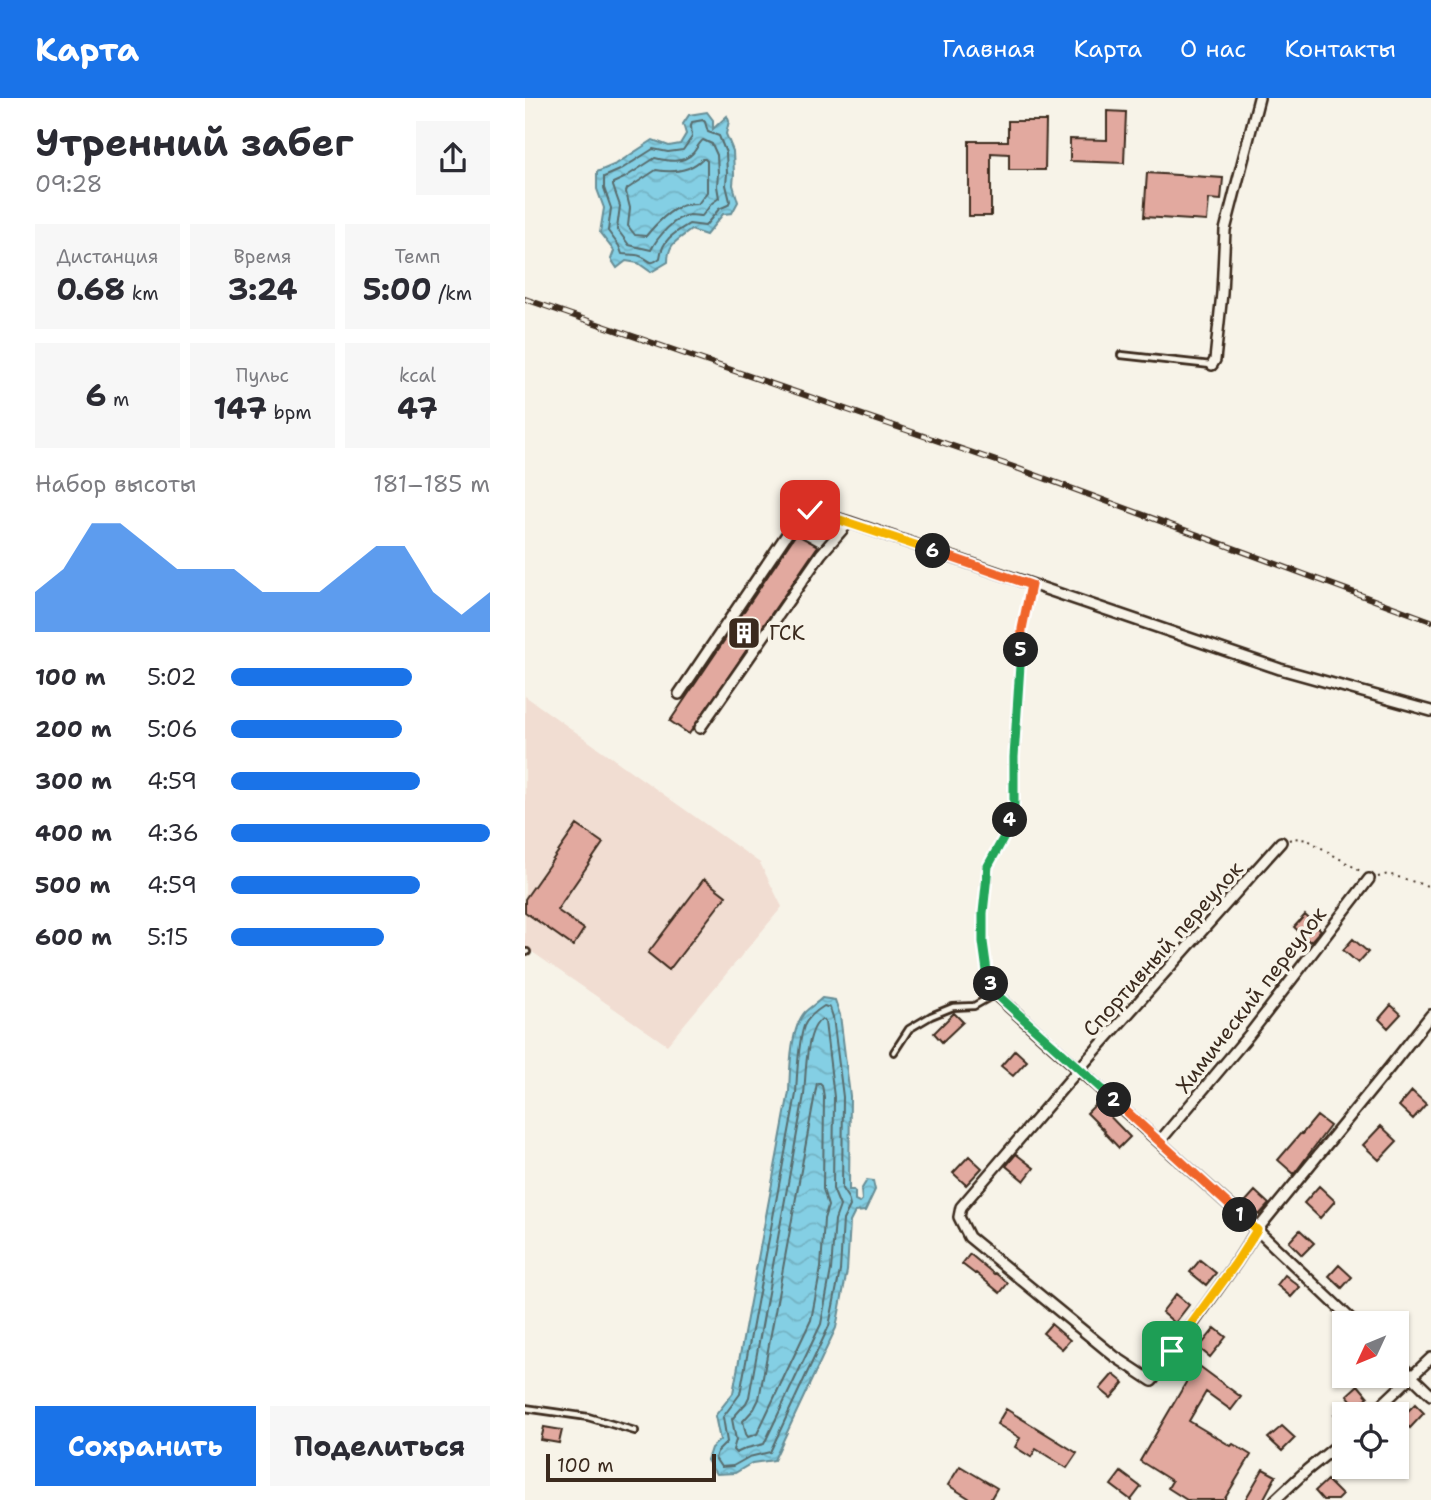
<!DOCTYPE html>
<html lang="ru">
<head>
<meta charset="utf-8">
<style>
	body { margin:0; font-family:"Shantell Sans",sans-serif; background:#f7f7f7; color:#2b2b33; height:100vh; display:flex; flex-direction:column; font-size:26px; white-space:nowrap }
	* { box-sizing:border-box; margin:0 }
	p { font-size:23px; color:#7c7c81 }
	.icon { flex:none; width:38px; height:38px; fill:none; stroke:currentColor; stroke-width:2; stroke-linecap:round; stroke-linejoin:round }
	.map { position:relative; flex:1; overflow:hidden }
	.drawer { display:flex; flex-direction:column; background:#fff; width:525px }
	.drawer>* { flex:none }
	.needle { width:46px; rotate:226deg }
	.controls { position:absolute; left:807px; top:1213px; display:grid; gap:14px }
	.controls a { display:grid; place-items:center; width:77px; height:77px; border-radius:0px; background:#fff; box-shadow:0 2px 5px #0004; font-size:35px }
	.scale { position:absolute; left:21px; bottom:18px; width:170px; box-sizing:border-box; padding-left:7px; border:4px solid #3b2a1e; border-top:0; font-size:19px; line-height:24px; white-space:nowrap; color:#3b2a1e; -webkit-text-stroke:5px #f7f3e8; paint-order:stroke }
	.pin { position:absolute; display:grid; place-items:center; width:60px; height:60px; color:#fff; margin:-30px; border-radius:14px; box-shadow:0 4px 10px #0006 }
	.km { position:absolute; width:35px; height:35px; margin:-18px; border-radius:50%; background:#222; color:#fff; font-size:19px; line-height:35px; text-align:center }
	.round { display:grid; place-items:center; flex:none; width:74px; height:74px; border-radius:0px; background:#f7f7f7 }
	.summary { display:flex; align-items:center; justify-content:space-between; height:119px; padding:0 35px }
	h1 { font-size:38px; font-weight:700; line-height:52px }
	.metrics { display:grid; grid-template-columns:repeat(3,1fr); gap:10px; height:119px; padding:7px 35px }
	.metrics div { display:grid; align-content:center; border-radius:0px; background:#f7f7f7; text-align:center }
	.metrics b { font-size:30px; font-weight:700 }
	.metrics small { font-size:19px; font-weight:400 }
	.metrics p { font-size:19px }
	.chart { height:196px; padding:14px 35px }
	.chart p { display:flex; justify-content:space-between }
	.chart svg { width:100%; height:126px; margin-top:7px; fill:#1a73e8; opacity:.7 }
	.button { display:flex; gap:14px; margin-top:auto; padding:14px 35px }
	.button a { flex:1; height:80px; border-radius:0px; background:#1a73e8; color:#fff; font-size:28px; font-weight:700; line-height:80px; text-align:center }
	.button a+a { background:#f7f7f7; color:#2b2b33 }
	ul { padding:0 35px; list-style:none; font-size:23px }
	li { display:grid; grid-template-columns:112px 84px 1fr; align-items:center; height:52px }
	li i { height:18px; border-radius:9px; background:#1a73e8 }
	header { display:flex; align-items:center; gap:42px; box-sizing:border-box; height:98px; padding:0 35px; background:#1a73e8; color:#fff }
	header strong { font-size:33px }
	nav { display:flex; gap:38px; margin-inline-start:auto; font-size:24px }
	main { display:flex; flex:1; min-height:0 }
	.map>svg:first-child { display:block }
</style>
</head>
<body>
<header>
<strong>Карта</strong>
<nav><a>Главная</a><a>Карта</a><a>О нас</a><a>Контакты</a></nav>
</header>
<main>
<section class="drawer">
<div class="summary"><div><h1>Утренний забег</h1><p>09:28</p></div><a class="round"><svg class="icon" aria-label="share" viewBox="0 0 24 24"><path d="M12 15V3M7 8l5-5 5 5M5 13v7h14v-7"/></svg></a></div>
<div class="metrics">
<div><p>Дистанция</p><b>0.68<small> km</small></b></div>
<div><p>Время</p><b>3:24</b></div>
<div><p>Темп</p><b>5:00<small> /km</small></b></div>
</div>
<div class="metrics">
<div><b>6<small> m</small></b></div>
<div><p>Пульс</p><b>147<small> bpm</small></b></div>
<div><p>kcal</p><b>47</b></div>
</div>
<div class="chart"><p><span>Набор высоты</span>181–185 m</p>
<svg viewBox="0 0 160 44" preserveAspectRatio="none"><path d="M0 44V30L10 22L20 6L30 6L40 14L50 22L60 22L70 22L80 30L90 30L100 30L110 22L120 14L130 14L140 30L150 38L160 30V44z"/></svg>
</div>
<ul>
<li><b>100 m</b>5:02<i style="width:70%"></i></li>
<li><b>200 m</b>5:06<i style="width:66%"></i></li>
<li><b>300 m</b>4:59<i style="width:73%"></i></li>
<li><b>400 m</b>4:36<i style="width:100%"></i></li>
<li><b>500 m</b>4:59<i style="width:73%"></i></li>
<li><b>600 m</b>5:15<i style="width:59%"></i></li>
</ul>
<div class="button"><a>Сохранить</a><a>Поделиться</a></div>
</section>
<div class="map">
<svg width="906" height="1402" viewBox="0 0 906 1402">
	<defs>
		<pattern id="water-waves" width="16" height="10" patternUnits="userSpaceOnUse" patternTransform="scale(1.75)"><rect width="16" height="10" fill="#84cfe4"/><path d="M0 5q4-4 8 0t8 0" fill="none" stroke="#73b2c3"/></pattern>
	</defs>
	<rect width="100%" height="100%" fill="#f7f3e8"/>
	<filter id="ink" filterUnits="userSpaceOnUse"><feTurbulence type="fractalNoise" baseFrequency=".0143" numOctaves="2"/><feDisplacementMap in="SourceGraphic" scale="14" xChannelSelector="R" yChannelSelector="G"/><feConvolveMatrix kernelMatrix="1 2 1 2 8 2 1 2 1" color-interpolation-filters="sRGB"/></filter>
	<g filter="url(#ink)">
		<path fill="#f1ddd2" d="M0 598 235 765 257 809 142 947 0 849Z"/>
		<path fill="url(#water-waves)" stroke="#678d95" stroke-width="2" d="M182 14 188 22V31L202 18 204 23 201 36 208 53 209 76 208 87 213 104 207 115 198 116 181 137 166 132C152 143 143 145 143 164L126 174 113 165 101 163 92 170 86 161 89 153 75 135 79 110 72 91V74L91 66 128 42 144 48 155 46 161 36 158 26 164 17Z
			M297 900 310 902 315 917 325 998 324 1092H328L330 1094V1103L334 1105 337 1102 336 1092 342 1082 348 1083 350 1092 340 1113 330 1114 325 1124 322 1173 311 1230 249 1362 227 1365 210 1375 191 1376 182 1362 186 1350 195 1342 190 1318 208 1295 264 994C265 972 265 931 280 914 285 909 292 905 297 900Z"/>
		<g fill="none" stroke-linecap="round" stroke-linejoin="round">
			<path stroke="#586c6d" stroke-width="2" d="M178 22 180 24 183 34 194 38 201 55 202 75 201 87 205 103 203 107 194 111 180 128 164 126C149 135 137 142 135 160 123 169 126 161 115 158 110 156 102 157 97 156L94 148 83 133 86 110 79 90V79L95 72 128 51 143 54 158 52 167 39 166 28 167 24Z
				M178 42 187 46 192 57 193 75 192 88 194 100 187 105 177 118C173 118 169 117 165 117 150 118 132 140 126 152L104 147 92 131 95 108 88 88V85L99 80 130 60C142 63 158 66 168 55 172 50 174 45 178 42Z
				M177 61H180L182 63V94L173 106C168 106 162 106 156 108 142 114 130 127 121 138L110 137 103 128 105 110 101 94 102 91 131 72C148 75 164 74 177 61Z
				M299 908 305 910 308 919 318 999 317 1091 323 1100 325 1108 318 1122 315 1173 304 1228 245 1354 224 1359 208 1368 196 1369 190 1360 192 1354 202 1344 198 1319 215 1296 271 996C272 977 273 945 279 928 283 919 291 913 299 908Z
				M297 921 300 924 309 999 308 1091 315 1108 310 1122 306 1172 296 1226 239 1346 222 1350 211 1355 208 1352 211 1342 207 1321 221 1305 224 1299 279 997C281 978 280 931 297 921Z
				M292 985H295L297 987 299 999 298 1091 303 1108 299 1121 296 1170 286 1222 232 1336 223 1339 221 1336 218 1323 229 1311 234 1301Z"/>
		</g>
		<path fill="#e2a99f" stroke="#3b2a1e" stroke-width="2" d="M582 13 601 14 599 65 545 63V41L582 42Z
			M483 23H521L520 72H484V56L466 55V118H444V43H483Z
			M622 75 698 80 696 102 684 101 682 123 619 119Z
			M271 436 293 448 164 636 145 623Z
			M52 727 78 745 32 812 59 831 48 848 0 814V801Z
			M179 781 201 798 144 872 123 855Z
			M780 817 796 832 785 844 769 829Z
			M828 841 843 854 833 865 818 852Z
			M866 907 876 916 863 930 854 921Z
			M429 915 438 924 417 944 409 935Z
			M490 952 502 963 488 978 476 968Z
			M887 993 901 1006 888 1021 874 1008Z
			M572 1005 605 1039 594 1050 579 1034 580 1033 562 1015Z
			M792 1018 805 1028 769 1076 753 1062 776 1035 777 1036Z
			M856 1028 872 1043 854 1062 838 1047Z
			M491 1056 509 1070 499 1083 481 1068Z
			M444 1058 457 1070 441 1087 428 1075Z
			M794 1088 810 1103 795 1120 779 1105Z
			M730 1093 744 1106 734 1117 720 1104Z
			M775 1132 789 1145 777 1157 764 1144Z
			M445 1156 469 1176 470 1175 483 1185 475 1195 451 1175 450 1176 437 1166Z
			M675 1162 691 1175 681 1187 665 1174Z
			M814 1167 827 1179 817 1190 804 1178Z
			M760 1177 775 1189 766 1199 752 1187Z
			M651 1196 664 1207 650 1225 637 1214Z
			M526 1226 545 1242 537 1251 518 1235Z
			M690 1230 701 1239 685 1259 674 1250Z
			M673 1267 716 1299 706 1312 681 1294 664 1323 706 1348 708 1346 726 1357 699 1402H662L643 1390 647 1383 615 1363 663 1281Z
			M588 1276 599 1285 586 1300 575 1291Z
			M833 1287 843 1299 824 1316H810L826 1302 822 1297Z
			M890 1306 899 1315 885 1330 875 1321Z
			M481 1311 552 1355 542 1370 511 1351 506 1359 490 1349 495 1340 472 1326Z
			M757 1328 770 1340 757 1353 743 1340Z
			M19 1329 37 1332 34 1345 16 1342Z
			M435 1368 472 1390 465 1402H447L423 1387Z
			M738 1371 751 1378 738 1402H720Z
			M596 1374 616 1389 606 1402 586 1387Z
			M802 1382 817 1397 812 1402H798L790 1393Z"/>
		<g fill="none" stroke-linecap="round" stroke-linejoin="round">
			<defs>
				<path id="lane" d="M596 257 686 267
					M0 854H2
					M369 954 384 931 406 918 428 909 449 908 470 896 462 873 458 844V815L463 768 479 739 489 706V659L497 532 506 487
					M0 1310 63 1319 110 1333"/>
				<path id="street" d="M687 267 690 262 697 195 700 132 734 0
					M154 596 275 417 280 413 285 412 324 424
					M175 630 296 456 324 424 755 571 906 613
					M756 744 554 971 436 1109 434 1119 444 1139 589 1258 627 1283 711 1165 732 1132 865 969 906 917
					M470 896 732 1132 830 1225
					M634 1044 724 937 844 781
					M872 1264 906 1297
					M847 1316 906 1260
					M750 1402 782 1372 819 1342"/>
			</defs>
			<use href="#lane" stroke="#3b2a1e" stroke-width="10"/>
			<use href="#street" stroke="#3b2a1e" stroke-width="14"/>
			<path stroke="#3b2a1e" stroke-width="2" stroke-dasharray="2 5" stroke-linecap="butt" d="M764 742 769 740 783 742 837 774
				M853 779 863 776 906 789"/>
			<use href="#lane" stroke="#f7f3e8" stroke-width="4.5"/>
			<use href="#street" stroke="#f7f3e8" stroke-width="9"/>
			<defs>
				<path id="rail" d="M0 201 486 368 906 523"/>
			</defs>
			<use href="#rail" stroke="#3b2a1e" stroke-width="6"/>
			<use href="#rail" stroke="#f7f3e8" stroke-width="3.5" stroke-dasharray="10" stroke-linecap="butt"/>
		</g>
	</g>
	<g fill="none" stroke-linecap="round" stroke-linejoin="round" filter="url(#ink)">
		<defs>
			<path id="split-1" d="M647 1253 711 1165 732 1132 715 1117"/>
			<path id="split-2" d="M589 1002 715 1117"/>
			<path id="split-3" d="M466 886 470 895 589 1002"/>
			<path id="split-4" d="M466 886 462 873 458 844V815L463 768 479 739 485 722"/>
			<path id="split-5" d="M485 722 489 706V659L496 552"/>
			<path id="split-6" d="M408 453 506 487 497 531 496 552"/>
			<path id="split-7" d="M285 412 408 453"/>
		</defs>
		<use href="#split-1" stroke="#fff" stroke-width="14"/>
		<use href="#split-2" stroke="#fff" stroke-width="14"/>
		<use href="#split-3" stroke="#fff" stroke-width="14"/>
		<use href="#split-4" stroke="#fff" stroke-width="14"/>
		<use href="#split-5" stroke="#fff" stroke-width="14"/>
		<use href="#split-6" stroke="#fff" stroke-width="14"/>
		<use href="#split-7" stroke="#fff" stroke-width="14"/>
		<use href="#split-1" stroke="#f5b400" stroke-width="9"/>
		<use href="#split-2" stroke="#f0652b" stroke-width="9"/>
		<use href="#split-3" stroke="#22a559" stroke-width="9"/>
		<use href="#split-4" stroke="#22a559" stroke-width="9"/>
		<use href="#split-5" stroke="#22a559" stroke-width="9"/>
		<use href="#split-6" stroke="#f0652b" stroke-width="9"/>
		<use href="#split-7" stroke="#f5b400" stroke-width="9"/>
	</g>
	<defs>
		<symbol id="building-square" viewBox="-11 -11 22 22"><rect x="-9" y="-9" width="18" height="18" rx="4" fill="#3b2a1e" stroke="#f7f3e8"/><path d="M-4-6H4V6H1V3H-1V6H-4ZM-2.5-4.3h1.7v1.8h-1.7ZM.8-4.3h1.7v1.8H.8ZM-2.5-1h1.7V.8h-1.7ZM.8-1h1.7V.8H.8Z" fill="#fff"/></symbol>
	</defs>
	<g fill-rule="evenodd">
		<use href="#building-square" x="200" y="516" width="38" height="38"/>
	</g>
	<g text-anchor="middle" stroke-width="7" stroke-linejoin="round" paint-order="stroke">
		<g font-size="21" fill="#3b2a1e" stroke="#f7f3e8" text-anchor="start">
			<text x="244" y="542">ГСК</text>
		</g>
		<g font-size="21" fill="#3b2a1e" stroke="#f7f3e8">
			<text transform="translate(638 851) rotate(-48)" y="7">Спортивный переулок</text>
			<text transform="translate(726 902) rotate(-52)" y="7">Химический переулок</text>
		</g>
	</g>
</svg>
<div class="controls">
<a><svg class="needle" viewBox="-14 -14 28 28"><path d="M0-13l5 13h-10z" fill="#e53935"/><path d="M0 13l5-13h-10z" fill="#7c7c81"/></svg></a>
<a><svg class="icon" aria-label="locate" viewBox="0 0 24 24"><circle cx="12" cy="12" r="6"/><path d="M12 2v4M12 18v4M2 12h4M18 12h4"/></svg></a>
</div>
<div class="scale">100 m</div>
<div class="pin" style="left:647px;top:1253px;background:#1e9e55"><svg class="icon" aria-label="arrive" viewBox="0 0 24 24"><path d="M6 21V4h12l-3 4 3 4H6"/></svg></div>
<div class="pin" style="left:285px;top:412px;background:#d93025"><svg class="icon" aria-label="check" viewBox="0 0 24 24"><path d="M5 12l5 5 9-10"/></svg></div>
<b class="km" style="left:715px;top:1117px">1</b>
<b class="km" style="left:589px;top:1002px">2</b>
<b class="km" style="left:466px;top:886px">3</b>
<b class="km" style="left:485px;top:722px">4</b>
<b class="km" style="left:496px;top:552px">5</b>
<b class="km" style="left:408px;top:453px">6</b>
</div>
</main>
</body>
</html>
